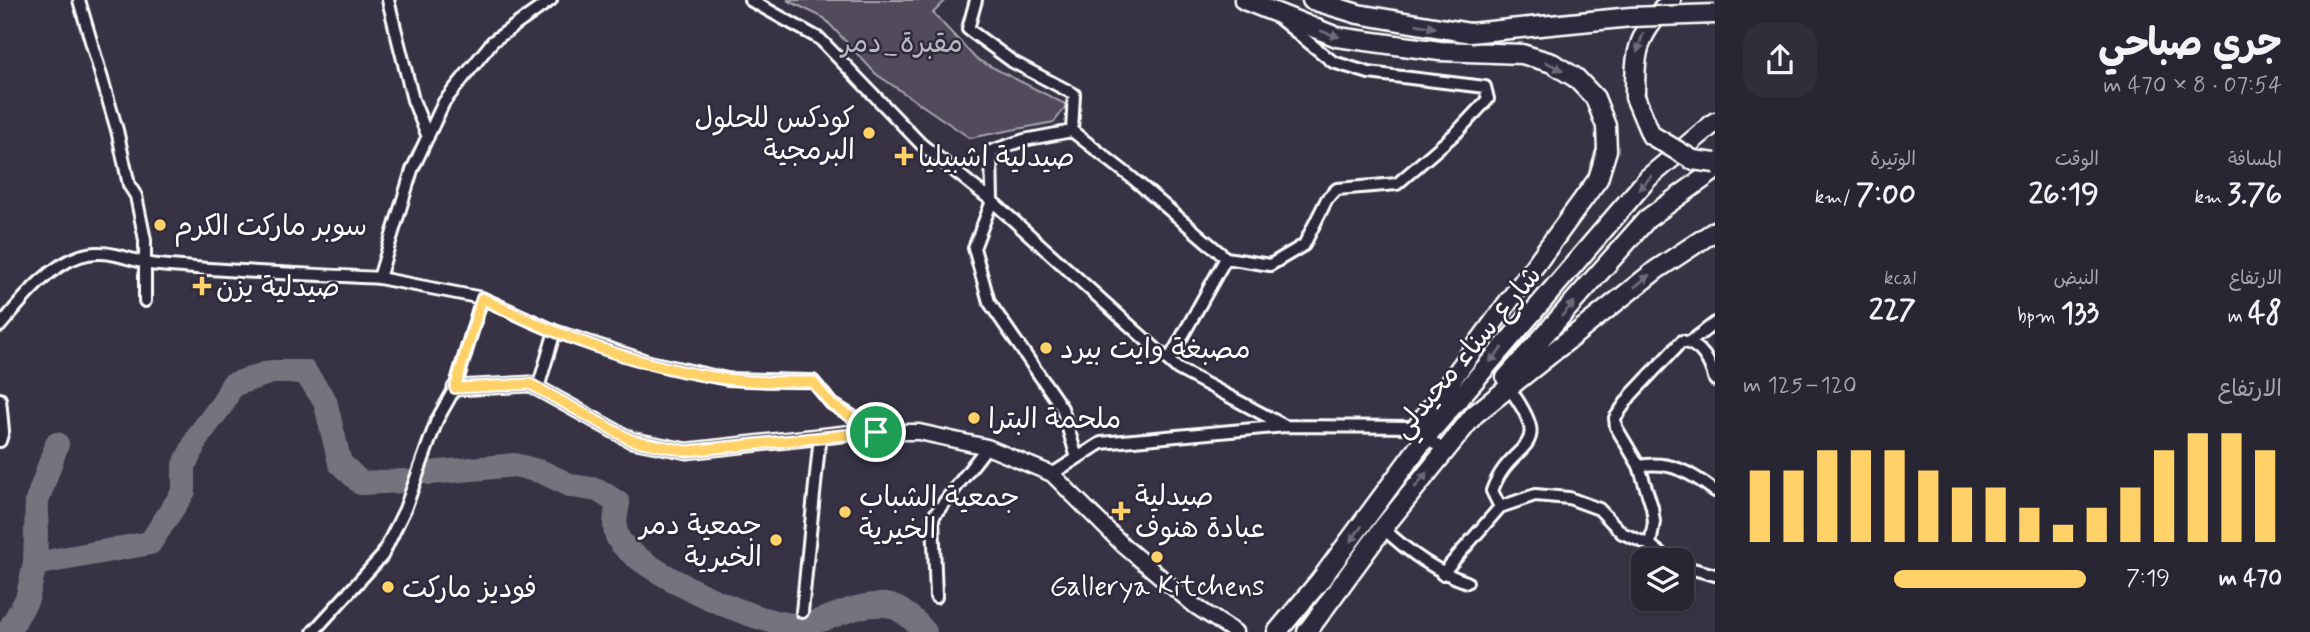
<!DOCTYPE html>
<html lang="ar">
<head>
<meta charset="utf-8">
<style>
	body { margin:0; font-family:Mynerve,"Playpen Sans Arabic",sans-serif; background:#312e3c; color:#f1f3f6; direction:rtl; height:100vh; display:flex; flex-direction:column; font-size:26px; white-space:nowrap }
	* { box-sizing:border-box; margin:0 }
	p { font-size:23px; color:#a5a5ac }
	.icon { flex:none; width:38px; height:38px; fill:none; stroke:currentColor; stroke-width:2; stroke-linecap:round; stroke-linejoin:round }
	.map { position:relative; flex:1; overflow:hidden; direction:ltr }
	.details { display:flex; flex-direction:column; background:#292634; width:595px }
	.details>* { flex:none }
	.fabs { position:absolute; left:1631px; top:548px; display:grid; gap:14px }
	.fabs a { display:grid; place-items:center; width:63px; height:63px; border-radius:14px; background:#292634; box-shadow:0 2px 5px #0004,0 0 0 2px #45434f; font-size:35px }
	.pin { position:absolute; display:grid; place-items:center; width:60px; height:60px; color:#fff; margin:-30px; border:4px solid #fff; border-radius:50%; box-shadow:0 2px 7px #0007 }
	.round { display:grid; place-items:center; flex:none; width:74px; height:74px; border-radius:21px; background:#312e3c }
	.overview { display:flex; align-items:center; justify-content:space-between; height:119px; padding:0 28px }
	h1 { font-size:38px; font-weight:700; line-height:52px }
	.figures { display:grid; grid-template-columns:repeat(3,1fr); gap:10px; height:119px; padding:7px 28px }
	.figures div { display:grid; align-content:center }
	.figures b { font-size:30px; font-weight:700 }
	.figures small { font-size:19px; font-weight:400 }
	.figures p { font-size:19px }
	.chart { height:196px; padding:14px 28px }
	.chart p { display:flex; justify-content:space-between }
	.chart svg { width:100%; height:126px; margin-top:7px; stroke:#ffd166; stroke-width:6 }
	ul { padding:0 28px; list-style:none; font-size:23px }
	li { display:grid; grid-template-columns:112px 84px 1fr; align-items:center; height:52px }
	li i { height:18px; border-radius:9px; background:#ffd166 }
	main { display:flex; flex:1; min-height:0 }
	.map>svg:first-child { display:block }
</style>
</head>
<body>
<main>
<section class="details">
<div class="overview"><div><h1>جري صباحي</h1><p>07:54 · 8 × 470 m</p></div><a class="round"><svg class="icon" aria-label="share" viewBox="0 0 24 24"><path d="M12 15V3M7 8l5-5 5 5M5 13v7h14v-7"/></svg></a></div>
<div class="figures">
<div><p>المسافة</p><b>3.76<small> km</small></b></div>
<div><p>الوقت</p><b>26:19</b></div>
<div><p>الوتيرة</p><b>7:00<small> /km</small></b></div>
</div>
<div class="figures">
<div><p>الارتفاع</p><b>48<small> m</small></b></div>
<div><p>النبض</p><b>133<small> bpm</small></b></div>
<div><p>kcal</p><b>227</b></div>
</div>
<div class="chart"><p><span>الارتفاع</span>120–125 m</p>
<svg viewBox="0 0 160 44" preserveAspectRatio="none"><path d="M5 44V19M15 44V19M25 44V12M35 44V12M45 44V12M55 44V19M65 44V25M75 44V25M85 44V32M95 44V38M105 44V32M115 44V25M125 44V12M135 44V6M145 44V6M155 44V12"/></svg>
</div>
<ul>
<li><b>470 m</b>7:19<i style="width:56%"></i></li>
</ul>
</section>
<div class="map">
<svg width="1715" height="632" viewBox="0 0 1715 632">
	<rect width="100%" height="100%" fill="#373345"/>
	<filter id="ink" filterUnits="userSpaceOnUse"><feTurbulence type="fractalNoise" baseFrequency=".0143" numOctaves="2"/><feDisplacementMap in="SourceGraphic" scale="14" xChannelSelector="R" yChannelSelector="G"/><feConvolveMatrix kernelMatrix="1 2 1 2 8 2 1 2 1" color-interpolation-filters="sRGB"/></filter>
	<g filter="url(#ink)">
		<path fill="#514c5c" stroke="#a8a6ae" stroke-width="2" d="M787 0H946L933 13 976 59 1067 105 1054 122 970 138 876 74 824 18Z"/>
		<g fill="none" stroke-linecap="round" stroke-linejoin="round">
			<path stroke="#76737f" stroke-width="24" d="M429 473 515 465 542 472 572 486 598 490 618 503C616 515 612 529 619 540 640 571 760 627 799 625 827 623 853 602 886 605 899 606 917 622 925 632
				M35 564 150 543 184 491V466L199 435 223 403 232 385 271 372H305L325 401 340 463 361 483 404 481
				M8 632 27 599 35 564 37 501 57 444"/>
			<defs>
				<path id="minor" d="M79 0 117 130 129 185 136 196 145 240V301
					M388 0 413 100 428 137
					M551 0 493 41 444 102 412 170 379 278 482 298 555 331 650 362 727 379 813 381 831 403 876 431
					M750 0 820 39 921 144 992 201 1178 369 1285 426
					M976 0 968 29 1013 62 1074 94 1072 131 1024 140 991 151 992 201 974 248 989 302 1062 408 1077 458
					M1072 131 1131 177 1226 258
					M0 326C22 300 47 267 80 256 107 246 133 263 159 265 232 272 306 274 379 278
					M1690 342 1715 323
					M1169 360 1226 258 1270 265 1304 245 1327 199 1337 189 1397 184 1457 132 1488 99 1485 87 1369 73 1333 62 1280 19
					M538 388 555 331
					M0 399 3 431 0 441
					M1639 466C1670 460 1691 473 1715 491
					M1052 474 1101 443 1285 426 1417 427 1444 452
					M1500 507 1492 491C1511 437 1558 455 1509 388
					M1383 528C1408 552 1434 571 1467 582
					M1650 545 1654 522 1652 507 1639 466 1616 427 1615 418 1631 395 1682 341C1702 345 1710 362 1715 380
					M1682 566 1715 575
					M1442 574 1500 507 1535 495 1569 498 1599 509 1622 533 1650 545 1669 560
					M936 597 933 517 987 447
					M802 612 820 436
					M313 632 382 556 405 509 437 420 455 388 482 298"/>
				<path id="tertiary" d="M455 388 530 384 631 440 687 451 860 432H919L987 447 1052 474 1124 546 1195 606 1235 632"/>
				<path id="primary" d="M1244 0 1337 37 1440 51 1522 54 1552 63 1576 78 1595 98 1606 126 1607 150 1598 179 1417 427
					M1312 0 1358 14 1470 33
					M1635 97C1635 47 1637 37 1671 0
					M1506 378 1647 219 1715 170
					M1277 632 1319 582 1426 437 1648 178 1715 122
					M1307 632 1383 528 1474 415 1656 270 1715 231"/>
			</defs>
			<use href="#minor" stroke="#fff" stroke-width="16"/>
			<use href="#tertiary" stroke="#fff" stroke-width="19"/>
			<use href="#primary" stroke="#fff" stroke-width="23"/>
			<use href="#minor" stroke="#2f2a3d" stroke-width="10"/>
			<use href="#tertiary" stroke="#2f2a3d" stroke-width="14"/>
			<use href="#primary" stroke="#2f2a3d" stroke-width="18"/>
			<defs>
				<path id="primary-bridge" d="M1470 33 1631 17 1715 14
					M1635 97 1651 135 1693 160 1715 163"/>
			</defs>
			<use href="#primary-bridge" stroke="#fff" stroke-width="23" stroke-linecap="butt"/>
			<use href="#primary-bridge" stroke="#2f2a3d" stroke-width="18"/>
		</g>
		<defs><path id="oneway-solid" d="M-6-.8H1V-3.2L6.5 0L1 3.2V.8H-6Z" transform="scale(1.75)"/></defs>
		<g fill="#6d6a77">
			<use href="#oneway-solid" transform="translate(1426 26) rotate(10)"/>
			<use href="#oneway-solid" transform="translate(1330 34) rotate(18)"/>
			<use href="#oneway-solid" transform="translate(1640 43) rotate(107)"/>
			<use href="#oneway-solid" transform="translate(1554 66) rotate(26)"/>
			<use href="#oneway-solid" transform="translate(1645 183) rotate(133)"/>
			<use href="#oneway-solid" transform="translate(1642 281) rotate(-39)"/>
			<use href="#oneway-solid" transform="translate(1568 309) rotate(-49)"/>
			<use href="#oneway-solid" transform="translate(1496 355) rotate(131)"/>
			<use href="#oneway-solid" transform="translate(1421 480) rotate(-51)"/>
			<use href="#oneway-solid" transform="translate(1356 534) rotate(126)"/>
		</g>
	</g>
	<g fill="none" stroke-linecap="round" stroke-linejoin="round" filter="url(#ink)">
		<defs>
			<path id="route" d="M482 298C553 335 647 369 727 379 755 383 785 381 813 382L831 404 876 432 687 451 631 440 530 384 455 388Z"/>
		</defs>
		<use href="#route" stroke="#fff" stroke-width="14"/>
		<use href="#route" stroke="#ffd166" stroke-width="9"/>
	</g>
	<g fill="#ffd166" stroke="#2f2a3d" stroke-width="2.5">
		<circle cx="869" cy="133" r="7"/>
		<path d="M900.5 145.5h7v7h7v7h-7v7h-7v-7h-7v-7h7z"/>
		<circle cx="160" cy="225" r="7"/>
		<path d="M198.5 275.5h7v7h7v7h-7v7h-7v-7h-7v-7h7z"/>
		<circle cx="1046" cy="348" r="7"/>
		<circle cx="974" cy="418" r="7"/>
		<path d="M1117.5 500.5h7v7h7v7h-7v7h-7v-7h-7v-7h7z"/>
		<circle cx="845" cy="512" r="7"/>
		<circle cx="776" cy="540" r="7"/>
		<circle cx="1157" cy="557" r="7"/>
		<circle cx="388" cy="587" r="7"/>
	</g>
	<g text-anchor="middle" stroke-width="5" stroke-linejoin="round" paint-order="stroke">
		<g font-size="28" fill="#b9b7be" stroke="#2f2a3d">
			<text x="902" y="52">مقبرة_دمر</text>
		</g>
		<g font-size="28" fill="#fff" stroke="#2f2a3d" text-anchor="start">
			<text x="855" y="127" text-anchor="end">كودكس للحلول<tspan x="855" dy="32">البرمجية</tspan></text>
			<text x="918" y="166">صيدلية اشبيليا</text>
			<text x="174" y="235">سوبر ماركت الكرم</text>
			<text x="216" y="296">صيدلية يزن</text>
			<text x="1060" y="358">مصبغة وايت بيرد</text>
			<text x="988" y="428">ملحمة البترا</text>
			<text x="1135" y="505">صيدلية<tspan x="1135" dy="32">عبادة هنوف</tspan></text>
			<text x="859" y="506">جمعية الشباب<tspan x="859" dy="32">الخيرية</tspan></text>
			<text x="762" y="534" text-anchor="end">جمعية دمر<tspan x="762" dy="32">الخيرية</tspan></text>
			<text x="1157" y="595" text-anchor="middle">Gallerya Kitchens</text>
			<text x="402" y="597">فوديز ماركت</text>
		</g>
		<g font-size="28" fill="#fff" stroke="#2f2a3d">
			<text transform="translate(1466 351) rotate(-50)" y="10">شارع سناء محيدلي</text>
		</g>
	</g>
</svg>
<div class="fabs">
<a><svg class="icon" aria-label="layers" viewBox="0 0 24 24"><path d="M12 4l9 5-9 5-9-5zM3 14l9 5 9-5"/></svg></a>
</div>
<div class="pin" style="left:876px;top:432px;background:#1e9e55"><svg class="icon" aria-label="arrive" viewBox="0 0 24 24"><path d="M6 21V4h12l-3 4 3 4H6"/></svg></div>
</div>
</main>
</body>
</html>
